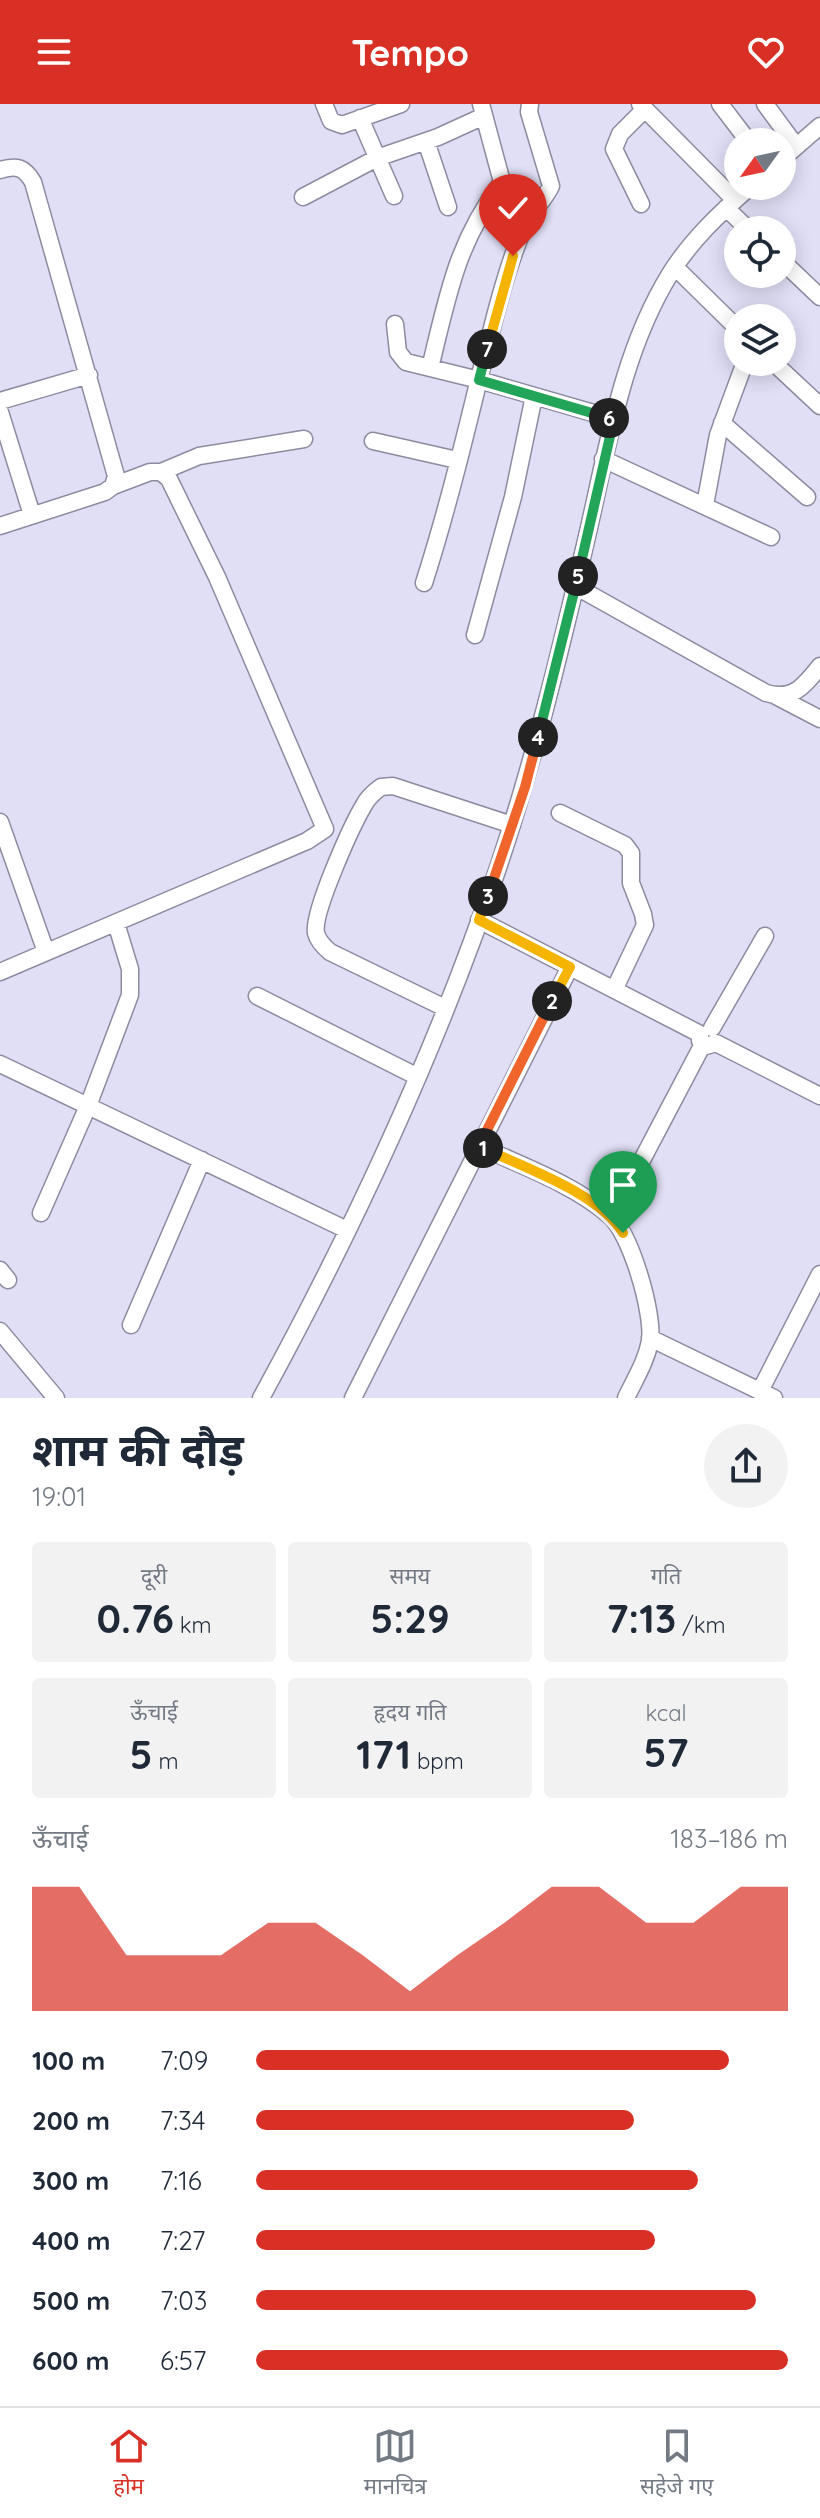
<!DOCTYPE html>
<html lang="hi">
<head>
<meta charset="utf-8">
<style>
	body { margin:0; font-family:Quicksand,"Noto Sans Devanagari",sans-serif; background:#f2f2f3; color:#1f2937; height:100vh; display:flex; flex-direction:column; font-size:30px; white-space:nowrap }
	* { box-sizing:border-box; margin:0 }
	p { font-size:26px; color:#747a83 }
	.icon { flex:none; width:44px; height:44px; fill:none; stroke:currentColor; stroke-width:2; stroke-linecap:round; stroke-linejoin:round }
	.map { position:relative; height:1294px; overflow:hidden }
	.sheet { display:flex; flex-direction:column; background:#fff; flex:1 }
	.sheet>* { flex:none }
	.needle { width:52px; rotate:237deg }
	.controls { position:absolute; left:724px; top:24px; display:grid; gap:16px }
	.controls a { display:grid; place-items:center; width:72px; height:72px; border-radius:50%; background:#fff; box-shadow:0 4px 20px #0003; font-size:40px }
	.pin { position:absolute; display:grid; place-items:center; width:68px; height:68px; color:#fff; margin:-82px -34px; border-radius:50% 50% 50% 0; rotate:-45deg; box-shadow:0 0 8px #0007 }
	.pin .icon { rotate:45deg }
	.km { position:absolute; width:40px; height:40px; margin:-20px; border-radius:50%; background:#222; color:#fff; font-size:22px; line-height:40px; text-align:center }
	.round { display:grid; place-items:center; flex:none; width:84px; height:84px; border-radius:42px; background:#f2f2f3 }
	.summary { display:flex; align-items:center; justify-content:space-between; height:136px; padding:0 32px }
	h1 { font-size:44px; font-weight:700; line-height:60px }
	.stats { display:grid; grid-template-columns:repeat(3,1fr); gap:12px; height:136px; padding:8px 32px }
	.stats div { display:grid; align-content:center; border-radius:8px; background:#f2f2f3; text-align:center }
	.stats b { font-size:40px; font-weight:700 }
	.stats small { font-size:22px; font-weight:400 }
	.stats p { font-size:22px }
	.chart { height:224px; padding:16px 32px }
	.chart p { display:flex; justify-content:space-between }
	.chart svg { width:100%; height:144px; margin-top:8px; fill:#d93025; opacity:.7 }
	ul { padding:0 32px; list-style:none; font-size:26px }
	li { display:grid; grid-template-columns:128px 96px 1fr; align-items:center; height:60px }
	li i { height:20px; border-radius:10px; background:#d93025 }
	header { display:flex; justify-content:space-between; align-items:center; height:104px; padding:0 32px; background:#d93025; color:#fff; font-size:36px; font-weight:700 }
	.tabs { display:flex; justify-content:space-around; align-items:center; height:112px; border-top:2px solid #e0e1e3; background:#fff; font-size:22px; color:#747a83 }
	.tabs a { display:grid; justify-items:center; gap:4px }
	.tabs .current { color:#d93025 }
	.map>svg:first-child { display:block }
</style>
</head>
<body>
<header><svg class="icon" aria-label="menu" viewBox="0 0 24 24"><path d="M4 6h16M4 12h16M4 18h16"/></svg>Tempo<svg class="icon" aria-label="heart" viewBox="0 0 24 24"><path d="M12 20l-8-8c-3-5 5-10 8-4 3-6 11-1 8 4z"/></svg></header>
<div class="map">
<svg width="820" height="1294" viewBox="0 0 820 1294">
	<rect width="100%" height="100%" fill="#e1dff6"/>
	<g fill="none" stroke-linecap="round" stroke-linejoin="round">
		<defs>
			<path id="minor" d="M324 0 331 17 342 21 401 0
				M481 0 502 78 524 122
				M640 0 735 96
				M720 0 749 38
				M765 0 796 42
				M360 14 394 92
				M426 37 448 103
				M782 55 820 22
				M0 66C17 61 24 63 33 78L116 372 113 382 105 388 0 422
				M303 93 377 54 438 33 484 12
				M641 100 614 45 620 30 645 5
				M726 104 749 126
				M782 157 820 193
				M675 163 738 225
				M395 220 398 248 406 258 479 276 614 315
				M773 258 820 302
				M430 264C448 191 456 140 502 78
				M0 297 89 271
				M0 308 32 411
				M722 319 807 393
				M373 337 457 356
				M603 355 771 433
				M161 368 199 352 304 335
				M705 401 718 331 745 258
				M424 479C446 410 463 341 480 271 493 221 504 170 524 123 531 107 544 97 551 82L529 8 530 0
				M575 482 766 589C793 597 804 582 820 562
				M475 531 513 393 534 292
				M776 592 820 615
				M560 709 625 741 631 749V779L643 810 645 821 615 884
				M0 718 46 848
				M479 816 700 930V937L706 942 716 939 820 992
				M0 868 307 737 325 725 217 473 169 375 161 368H150L113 382
				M257 892 416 972
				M445 904 330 848C324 843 318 837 316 829 312 809 352 721 364 701 368 693 374 688 381 683L393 682 512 721
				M712 924 765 832
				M0 960 347 1126
				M479 1042C522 1062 573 1080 609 1111 631 1129 654 1210 650 1237 646 1258 635 1275 626 1294
				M41 1109 88 1002 130 891V865L116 819
				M612 1113 703 940
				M0 1166 8 1176
				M131 1221 202 1056
				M0 1227 56 1294
				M650 1234 774 1294
				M760 1287 820 1170
				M261 1294C354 1124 437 945 499 761 534 656 560 548 585 441 607 349 620 251 670 170 691 136 721 108 751 82
				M353 1294 570 863"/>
		</defs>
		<use href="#minor" stroke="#8d8ba0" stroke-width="19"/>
		<use href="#minor" stroke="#fff" stroke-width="16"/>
	</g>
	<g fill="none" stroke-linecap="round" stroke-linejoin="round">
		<defs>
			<path id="split-1" d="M483 1044C525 1064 599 1089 623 1129"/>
			<path id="split-2" d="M483 1044 479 1042 552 897"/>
			<path id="split-3" d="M488 792 479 816 570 863 552 897"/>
			<path id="split-4" d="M488 792 525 683 538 633"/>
			<path id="split-5" d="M538 633 578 472"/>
			<path id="split-6" d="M578 472 614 315 609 314"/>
			<path id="split-7" d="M487 245 479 276 609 314"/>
			<path id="split-8" d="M487 245 513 152"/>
		</defs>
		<use href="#split-1" stroke="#fff" stroke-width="16"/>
		<use href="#split-2" stroke="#fff" stroke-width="16"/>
		<use href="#split-3" stroke="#fff" stroke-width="16"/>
		<use href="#split-4" stroke="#fff" stroke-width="16"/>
		<use href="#split-5" stroke="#fff" stroke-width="16"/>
		<use href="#split-6" stroke="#fff" stroke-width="16"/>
		<use href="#split-7" stroke="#fff" stroke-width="16"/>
		<use href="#split-8" stroke="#fff" stroke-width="16"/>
		<use href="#split-1" stroke="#f5b400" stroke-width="10"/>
		<use href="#split-2" stroke="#f0652b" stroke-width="10"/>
		<use href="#split-3" stroke="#f5b400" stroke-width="10"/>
		<use href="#split-4" stroke="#f0652b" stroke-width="10"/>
		<use href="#split-5" stroke="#22a559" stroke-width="10"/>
		<use href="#split-6" stroke="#22a559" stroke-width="10"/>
		<use href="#split-7" stroke="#22a559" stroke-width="10"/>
		<use href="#split-8" stroke="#f5b400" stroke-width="10"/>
	</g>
</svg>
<div class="controls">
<a><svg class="needle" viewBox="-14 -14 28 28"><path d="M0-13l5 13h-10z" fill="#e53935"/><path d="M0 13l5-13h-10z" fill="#747a83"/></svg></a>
<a><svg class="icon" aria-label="locate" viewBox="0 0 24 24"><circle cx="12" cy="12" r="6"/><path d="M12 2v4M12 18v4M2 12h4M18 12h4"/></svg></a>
<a><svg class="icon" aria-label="layers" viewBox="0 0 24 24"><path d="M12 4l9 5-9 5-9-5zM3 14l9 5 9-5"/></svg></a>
</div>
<div class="pin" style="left:623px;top:1129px;background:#1e9e55"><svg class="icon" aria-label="arrive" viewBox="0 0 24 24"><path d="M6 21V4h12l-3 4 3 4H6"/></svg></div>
<div class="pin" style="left:513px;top:152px;background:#d93025"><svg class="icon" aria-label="check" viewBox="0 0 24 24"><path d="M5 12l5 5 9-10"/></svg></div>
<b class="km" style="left:483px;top:1044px">1</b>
<b class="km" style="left:552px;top:897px">2</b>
<b class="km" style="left:488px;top:792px">3</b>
<b class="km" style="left:538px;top:633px">4</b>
<b class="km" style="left:578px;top:472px">5</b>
<b class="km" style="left:609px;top:314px">6</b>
<b class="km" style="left:487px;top:245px">7</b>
</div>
<section class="sheet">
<div class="summary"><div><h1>शाम की दौड़</h1><p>19:01</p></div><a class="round"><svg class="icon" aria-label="share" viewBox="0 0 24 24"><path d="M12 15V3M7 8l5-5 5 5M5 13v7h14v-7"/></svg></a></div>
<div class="stats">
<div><p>दूरी</p><b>0.76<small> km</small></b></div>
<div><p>समय</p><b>5:29</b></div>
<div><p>गति</p><b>7:13<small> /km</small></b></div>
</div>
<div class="stats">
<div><p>ऊँचाई</p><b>5<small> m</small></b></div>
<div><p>हृदय गति</p><b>171<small> bpm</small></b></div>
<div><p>kcal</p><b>57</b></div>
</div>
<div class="chart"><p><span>ऊँचाई</span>183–186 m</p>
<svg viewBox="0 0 160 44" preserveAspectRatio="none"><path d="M0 44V6L10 6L20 27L30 27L40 27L50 17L60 17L70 27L80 38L90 27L100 17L110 6L120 6L130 17L140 17L150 6L160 6V44z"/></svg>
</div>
<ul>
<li><b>100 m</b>7:09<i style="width:89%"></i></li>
<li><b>200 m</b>7:34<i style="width:71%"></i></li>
<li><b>300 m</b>7:16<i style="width:83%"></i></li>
<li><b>400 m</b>7:27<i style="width:75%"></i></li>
<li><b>500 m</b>7:03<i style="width:94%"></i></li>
<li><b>600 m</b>6:57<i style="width:100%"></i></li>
</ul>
</section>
<nav class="tabs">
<a class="current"><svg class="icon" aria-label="home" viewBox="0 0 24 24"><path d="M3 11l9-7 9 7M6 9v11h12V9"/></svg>होम</a>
<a><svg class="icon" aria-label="map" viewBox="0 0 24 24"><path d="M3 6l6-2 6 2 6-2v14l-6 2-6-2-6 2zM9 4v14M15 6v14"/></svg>मानचित्र</a>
<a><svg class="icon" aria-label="saved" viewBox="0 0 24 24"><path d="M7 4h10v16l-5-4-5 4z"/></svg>सहेजे गए</a>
</nav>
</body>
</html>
